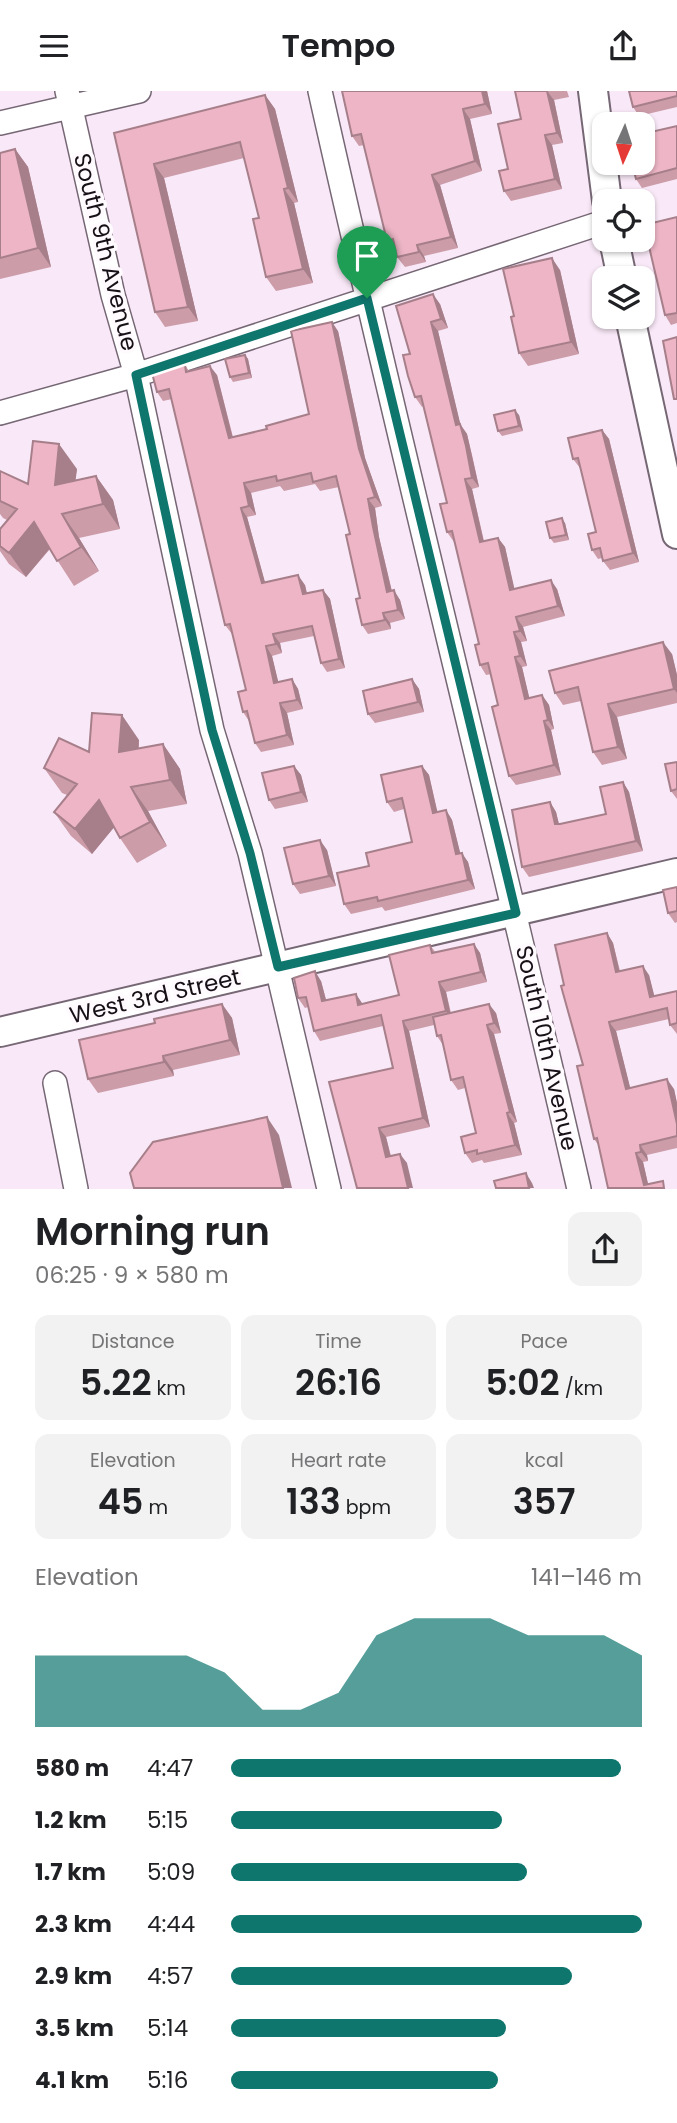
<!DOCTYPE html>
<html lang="en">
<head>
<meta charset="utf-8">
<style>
	body { margin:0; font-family:Poppins,sans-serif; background:#f2f2f2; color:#202124; height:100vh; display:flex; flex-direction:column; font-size:26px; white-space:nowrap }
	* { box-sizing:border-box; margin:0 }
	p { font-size:23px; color:#757577 }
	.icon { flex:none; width:38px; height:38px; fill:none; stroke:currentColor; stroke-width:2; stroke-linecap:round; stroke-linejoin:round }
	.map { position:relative; height:1098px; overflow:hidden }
	.drawer { display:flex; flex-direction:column; background:#fff; flex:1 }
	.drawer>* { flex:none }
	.needle { width:46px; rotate:183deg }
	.controls { position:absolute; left:592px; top:21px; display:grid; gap:14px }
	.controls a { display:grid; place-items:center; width:63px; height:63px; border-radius:14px; background:#fff; box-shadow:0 2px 5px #0004; font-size:35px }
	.pin { position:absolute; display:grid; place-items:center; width:60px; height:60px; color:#fff; margin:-72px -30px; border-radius:50% 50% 50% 0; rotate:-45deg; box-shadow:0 0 7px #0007 }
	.pin .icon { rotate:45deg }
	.round { display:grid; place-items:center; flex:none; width:74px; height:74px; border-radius:14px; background:#f2f2f2 }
	.headline { display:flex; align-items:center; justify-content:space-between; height:119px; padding:0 35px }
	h1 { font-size:38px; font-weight:600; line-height:52px }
	.stats { display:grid; grid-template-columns:repeat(3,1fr); gap:10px; height:119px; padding:7px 35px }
	.stats div { display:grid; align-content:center; border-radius:14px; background:#f2f2f2; text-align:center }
	.stats b { font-size:35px; font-weight:600 }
	.stats small { font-size:19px; font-weight:400 }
	.stats p { font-size:19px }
	.chart { height:196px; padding:14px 35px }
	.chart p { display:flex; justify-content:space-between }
	.chart svg { width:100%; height:126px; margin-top:7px; fill:#0f766e; opacity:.7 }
	ul { padding:0 35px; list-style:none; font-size:23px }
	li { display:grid; grid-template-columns:112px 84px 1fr; align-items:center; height:52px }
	li i { height:18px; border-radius:9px; background:#0f766e }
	header { display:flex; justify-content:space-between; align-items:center; height:91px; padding:0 35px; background:#fff; font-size:32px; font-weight:600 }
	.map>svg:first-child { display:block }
</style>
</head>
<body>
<header><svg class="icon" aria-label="menu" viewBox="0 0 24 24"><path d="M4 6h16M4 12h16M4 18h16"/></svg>Tempo<svg class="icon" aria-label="share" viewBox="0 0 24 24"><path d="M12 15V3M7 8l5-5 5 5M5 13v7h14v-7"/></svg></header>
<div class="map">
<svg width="677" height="1098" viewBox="0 0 677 1098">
	<rect width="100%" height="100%" fill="#f9e8f7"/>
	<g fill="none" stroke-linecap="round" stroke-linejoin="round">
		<defs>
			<path id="minor" d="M67 0 113 204 136 284 212 639 250 762 329 1098
				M320 0C402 367 495 731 579 1098
				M0 32 139 0
				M0 322 136 284 604 131
				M55 992 76 1098"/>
			<path id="tertiary" d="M593 0 607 110
				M614 149 622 187
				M630 226 677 443
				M0 941 677 782"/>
		</defs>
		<use href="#minor" stroke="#766775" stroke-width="26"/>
		<use href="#tertiary" stroke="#766775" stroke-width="32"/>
		<use href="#minor" stroke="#fff" stroke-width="23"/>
		<use href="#tertiary" stroke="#fff" stroke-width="28"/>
	</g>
	<path fill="#cc9ca9" d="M342 0H487L492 23 470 28 482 80 440 94 458 157 424 165 426 171 405 176 397 166 396 160H394L387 150 364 54 359 55 352 45Z
		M515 0H567L569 6 554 9 563 52 552 54 562 98 511 110 504 100 521 28Z
		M677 0V16L639 25 633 16Z
		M265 4 275 18 298 111 294 112 313 192 276 200 266 186 259 127 244 67 164 87 198 230 165 236 155 221 114 42Z
		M677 35V88L642 97 636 88Z
		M15 58 28 76 51 176 0 188V62Z
		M677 126V232L671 234 665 224Z
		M560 179 579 263 528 275 519 262 514 225Z
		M440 213 448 237 438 240 460 333 467 343 472 364 479 396 472 398 484 450 498 447 505 456 514 498H557L565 525 523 536 527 550 521 551 527 575 522 576 529 607 542 604 549 614 554 638 551 639 561 684 516 694 509 685 498 614 491 583 486 584 480 574 479 553 455 451H454L447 441V412L423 315 422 316 415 306 410 263Z
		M338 240 365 367 382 415 375 417 379 446 392 500 400 509 405 528 390 532 391 538 368 543 362 534 360 507 350 443 339 396 320 400 315 393 284 400 280 395 251 402 256 424 247 426 265 492 305 494 307 502 323 499 330 508 345 577 327 581 321 572 314 545 280 552 282 562 272 565 278 591 292 588 298 598 303 618 287 622 294 654 261 661 255 652 249 630 243 621 246 599 233 543H232L225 534 172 308 163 310 157 301 185 274 189 280 217 284 233 346 267 338 309 323Z
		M245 264 248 268 252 287 233 291 230 286Z
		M519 324 523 340 502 345 498 340Z
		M602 339 609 348 639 471 610 479 603 470 602 467 598 468 592 459 596 441 581 377H580L573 368Z
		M77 378 75 389 96 385 113 409 120 438 79 447 99 480 74 495 50 458 26 486 9 473 0 460V438L7 429 3 427 0 423V380L28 393Z
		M565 432 569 449 554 452 550 447Z
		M672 563 677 584V612L617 626 627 668 602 674 593 661 581 610 563 614 555 602Z
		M412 588 419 598 424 621 375 632 368 623Z
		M139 649V658L163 653 180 678 187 713 148 720 167 755 137 772 120 747 114 736 92 763 71 745 54 721 67 704 62 702 44 677 89 661Z
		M677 671V708L671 700Z
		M294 675 301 684 308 711 275 718 269 709Z
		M422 675 429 684 437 721 446 719 452 729 460 762 468 771 475 798 385 820 382 816 351 823 344 813 369 775 412 751 404 718 394 721 387 711Z
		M623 691 629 701 643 760 529 786 522 776 550 711 556 721 559 733 606 723Z
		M327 759 336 795 300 803 293 793Z
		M677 796V831L675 832 668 822Z
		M607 842 613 852 620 880 649 884 654 905 677 900V943L670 934 669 928 616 940 630 997 674 998 677 1012V1057L647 1064 648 1070 643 1071 648 1093 664 1097H608L599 1055 594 1048 583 974 564 894Z
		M474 853 480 862 487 891 446 901 451 922H496L501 942 494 943 517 1031 514 1032 522 1064 484 1072 482 1069 472 1072 465 1062 476 1042 465 997 458 999 451 989 443 954 437 945 434 934 409 940 430 1036 386 1046 391 1065 407 1072 357 1097 393 977 383 935 320 950 314 940 308 916 305 917 298 907 321 890 326 909 363 913 399 904 430 854 436 862Z
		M222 913 232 927 240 964 173 979 174 985 98 1002 88 988 155 932Z"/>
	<path fill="#a67f8a" d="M482 0H487L492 23 485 13Z
		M547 0 554 9 563 52 557 42Z
		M265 4 275 18 298 111 288 97Z
		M463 18 470 28 482 80 475 70Z
		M545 44 552 54 562 98 555 88Z
		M15 58 28 76 51 176 38 157Z
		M154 73 164 87 198 230 188 216Z
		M432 84 440 94 458 157 451 146Z
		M284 98 294 112 313 192 303 178Z
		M417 154 424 165 426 171 419 161Z
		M552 167 560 179 579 263 571 251Z
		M433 203 440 213 448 237 441 228Z
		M332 231 338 240 365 367 382 415 375 406 359 358Z
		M431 231 438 240 463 344 456 334Z
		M245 264 248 268 252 287 249 282Z
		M210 275 217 284 235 356 229 347Z
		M515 319 519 324 523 340 519 335Z
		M460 333 467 343 479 396 472 387Z
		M602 339 609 348 639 471 633 462Z
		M59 353 77 378 72 418 55 394Z
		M96 385 113 409 120 438 103 413Z
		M465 388 472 398 486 461 480 451Z
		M244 392 251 402 256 424 249 415Z
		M368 408 375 417 379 446 394 510 387 501 373 436Z
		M241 417 247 426 268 502 262 492Z
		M62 423 79 447 99 480 81 456Z
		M562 427 565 432 569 449 566 444Z
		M34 431 51 456 26 486 9 462Z
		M498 447 505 456 517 509 510 499Z
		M298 484 305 494 309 513 303 503Z
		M551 489 557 498 565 525 558 515Z
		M323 499 330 508 345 577 339 568Z
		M394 499 400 509 405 528 398 519Z
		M383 522 390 532 391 538 385 529Z
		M516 526 523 536 527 550 520 540Z
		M514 541 521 551 527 575 520 565Z
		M273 543 280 552 282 562 276 553Z
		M663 551 672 563 677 584V602L674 598Z
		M266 555 272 565 281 602 274 592Z
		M515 566 522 576 532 618 525 608Z
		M292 588 298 598 303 618 297 609Z
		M412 588 419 598 424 621 418 611Z
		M542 604 549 614 554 638 548 629Z
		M280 612 287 622 294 654 287 644Z
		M608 613 617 626 627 668 618 656Z
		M122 624 139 649 136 686 119 661Z
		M544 630 551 639 561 684 554 674Z
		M163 653 180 678 187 713 170 689Z
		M294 675 301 684 308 711 301 701Z
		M422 675 429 684 440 732 433 722Z
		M623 691 629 701 643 760 636 750Z
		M131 696 148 720 167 755 150 731Z
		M99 709 116 734 92 763 75 738Z
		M550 711 556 721 561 742 555 733Z
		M446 719 452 729 463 773 456 763Z
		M320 749 327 759 336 795 329 785Z
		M462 762 468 771 475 798 468 789Z
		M607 842 613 852 622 891 616 881Z
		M474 853 480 862 487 891 481 881Z
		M643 875 649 884 657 915 650 906Z
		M315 880 321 890 329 920 322 910Z
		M439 891 446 901 452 930 446 920Z
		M356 903 362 912 365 924 358 914Z
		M222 913 232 927 240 964 230 949Z
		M489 913 496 922 501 942 494 932Z
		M403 930 409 940 430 1036 423 1027Z
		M609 931 616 940 633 1008 626 998Z
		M487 934 494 943 517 1031 510 1021Z
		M163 965 173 979 174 985 164 971Z
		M667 988 674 998 677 1012V1033Z
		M507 1022 514 1032 522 1064 515 1054Z
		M267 1026 279 1044 292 1097H283Z
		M379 1037 386 1046 393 1075 386 1066Z
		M640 1054 647 1064 648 1070 641 1061Z
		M636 1062 643 1071 649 1097 644 1094Z
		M400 1063 407 1072 413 1097H408Z
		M526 1082 532 1092 534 1097H529Z"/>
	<path fill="#edb5c5" stroke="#a67f8a" stroke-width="2" d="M342 0H482L485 13 463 18 475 70 432 84 451 146 417 154 419 161 397 166 393 148 387 150 361 43 352 45Z
		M515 0H547L557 42 545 44 555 88 504 100 499 80 508 78 498 33 521 28Z
		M629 0H677V5L633 16Z
		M265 4 288 97 284 98 303 178 266 186 253 128 259 127 240 51 154 73 188 216 155 221 114 42Z
		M677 35V77L636 88 632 72H642V43Z
		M15 58 38 157 0 167V62Z
		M677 126V222L665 224 644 134Z
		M552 167 571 251 519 262 511 226 514 225 503 178Z
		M433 203 441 228 431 231 456 334 460 333 466 355 472 387 465 388 480 451 498 447 510 499 551 489 558 515 516 526 520 540 514 541 520 565 515 566 525 608 542 604 548 629 544 630 554 674 509 685 492 616 498 614 488 572 480 574 475 554 479 553 452 440 447 441 440 413 447 412 421 305 415 306 408 285 403 264 410 263 396 215Z
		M332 231 359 358 375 406 368 408 373 436 387 501 394 499 398 519 383 522 385 529 362 534 356 508 360 507 346 444 350 443 336 385 313 391 311 382 277 390 276 385 244 392 249 415 241 417 262 492 298 484 303 503 323 499 339 568 321 572 312 535 273 543 276 553 266 555 274 592 292 588 297 609 280 612 287 644 255 652 247 620 243 621 238 601 246 599 230 533 225 534 169 298 157 301 152 282 185 274 186 281 210 275 229 347 267 338 266 335 309 323 291 240Z
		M677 246V308H674L663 250Z
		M245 264 249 282 230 286 225 268Z
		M515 319 519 335 498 340 494 324Z
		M602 339 633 462 603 470 600 457 592 459 588 443 596 441 578 367 573 368 568 347Z
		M33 350 59 353 55 394 96 385 103 413 62 423 81 456 57 470 34 431 9 462 0 455V438L17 418 0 410V380L28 393Z
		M562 427 566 444 550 447 546 431Z
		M663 551 674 598 608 613 618 656 593 661 578 596 555 602 549 580Z
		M412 588 418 611 368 623 363 600Z
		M92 622 122 624 119 661 163 653 170 689 131 696 150 731 120 747 99 709 75 738 54 721 77 693 44 677 59 647 89 661Z
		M677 671V698L671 700 665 673Z
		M294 675 301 701 269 709 262 682Z
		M422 675 433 722 446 719 456 763 462 762 468 789 378 810 377 806 344 813 337 782 369 775 366 762 412 751 402 707 387 711 381 684Z
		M623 691 636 750 522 776 512 719 550 711 555 733H560L606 723 600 696Z
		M320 749 329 785 293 793 284 757Z
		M677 796V820L668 822 663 799Z
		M607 842 616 881 643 875 650 906 677 900V932L670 934 667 917 609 931 626 998 667 988 677 1033V1045L640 1054 641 1061 636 1062 644 1094 663 1090 664 1097H608L597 1047 594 1048 577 975 583 974 561 895 564 894 555 854Z
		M474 853 481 881 439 891 446 920 403 930 423 1027 379 1037 386 1066 400 1063 408 1097H357L329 991 393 977 381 924 314 940 306 906 298 907 294 887 315 880 322 910 356 903 358 914 399 904 389 864 430 854 432 862Z
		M222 913 230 949 163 965 164 971 88 988 79 949 155 932 154 928Z
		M489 913 494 932 487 934 510 1021 507 1022 515 1054 477 1063V1059L465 1062 461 1046 476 1042 463 986 451 989 441 944 437 945 433 926Z
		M267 1026 283 1097H134L130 1082 153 1051Z
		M526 1082 529 1097H496L494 1090Z"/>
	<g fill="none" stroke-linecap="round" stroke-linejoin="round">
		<defs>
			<path id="route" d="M367 207 516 822 278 876 250 762 212 639 136 284Z"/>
		</defs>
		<use href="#route" stroke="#fff" stroke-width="14"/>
		<use href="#route" stroke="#0f766e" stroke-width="9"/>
	</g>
	<g text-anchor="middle" stroke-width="7" stroke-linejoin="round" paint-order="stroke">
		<g font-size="23" fill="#171117" stroke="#fefafd">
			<text transform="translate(106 161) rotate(76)" y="8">South 9th Avenue</text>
			<text transform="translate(155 905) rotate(-13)" y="8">West 3rd Street</text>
			<text transform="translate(547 957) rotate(77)" y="8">South 10th Avenue</text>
		</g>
	</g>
</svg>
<div class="controls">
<a><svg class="needle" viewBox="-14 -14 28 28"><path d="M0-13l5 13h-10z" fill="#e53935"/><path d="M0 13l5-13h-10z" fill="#757577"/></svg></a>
<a><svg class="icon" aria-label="locate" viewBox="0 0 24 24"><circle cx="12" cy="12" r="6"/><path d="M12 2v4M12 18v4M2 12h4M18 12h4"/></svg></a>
<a><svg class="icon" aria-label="layers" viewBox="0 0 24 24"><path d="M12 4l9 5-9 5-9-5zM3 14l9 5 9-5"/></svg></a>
</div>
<div class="pin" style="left:367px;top:207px;background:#1e9e55"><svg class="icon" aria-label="arrive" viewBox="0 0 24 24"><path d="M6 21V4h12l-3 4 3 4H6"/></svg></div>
</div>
<section class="drawer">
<div class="headline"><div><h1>Morning run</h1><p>06:25 · 9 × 580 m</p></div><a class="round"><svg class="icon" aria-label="share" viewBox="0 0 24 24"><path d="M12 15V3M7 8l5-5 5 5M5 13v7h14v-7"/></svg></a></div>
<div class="stats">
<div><p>Distance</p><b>5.22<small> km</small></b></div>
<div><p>Time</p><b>26:16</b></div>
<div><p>Pace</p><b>5:02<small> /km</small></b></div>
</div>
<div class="stats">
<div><p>Elevation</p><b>45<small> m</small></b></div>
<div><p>Heart rate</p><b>133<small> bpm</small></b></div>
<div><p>kcal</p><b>357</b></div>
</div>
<div class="chart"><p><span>Elevation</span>141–146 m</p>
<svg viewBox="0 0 160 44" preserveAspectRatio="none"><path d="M0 44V19L10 19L20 19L30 19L40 19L50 25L60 38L70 38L80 32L90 12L100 6L110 6L120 6L130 12L140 12L150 12L160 19V44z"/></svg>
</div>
<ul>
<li><b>580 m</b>4:47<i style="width:95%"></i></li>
<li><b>1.2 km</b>5:15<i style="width:66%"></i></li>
<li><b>1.7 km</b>5:09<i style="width:72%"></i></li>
<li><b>2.3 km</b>4:44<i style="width:100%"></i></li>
<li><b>2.9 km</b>4:57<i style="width:83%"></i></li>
<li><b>3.5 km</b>5:14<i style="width:67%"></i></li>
<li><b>4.1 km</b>5:16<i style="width:65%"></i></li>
</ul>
</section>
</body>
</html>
